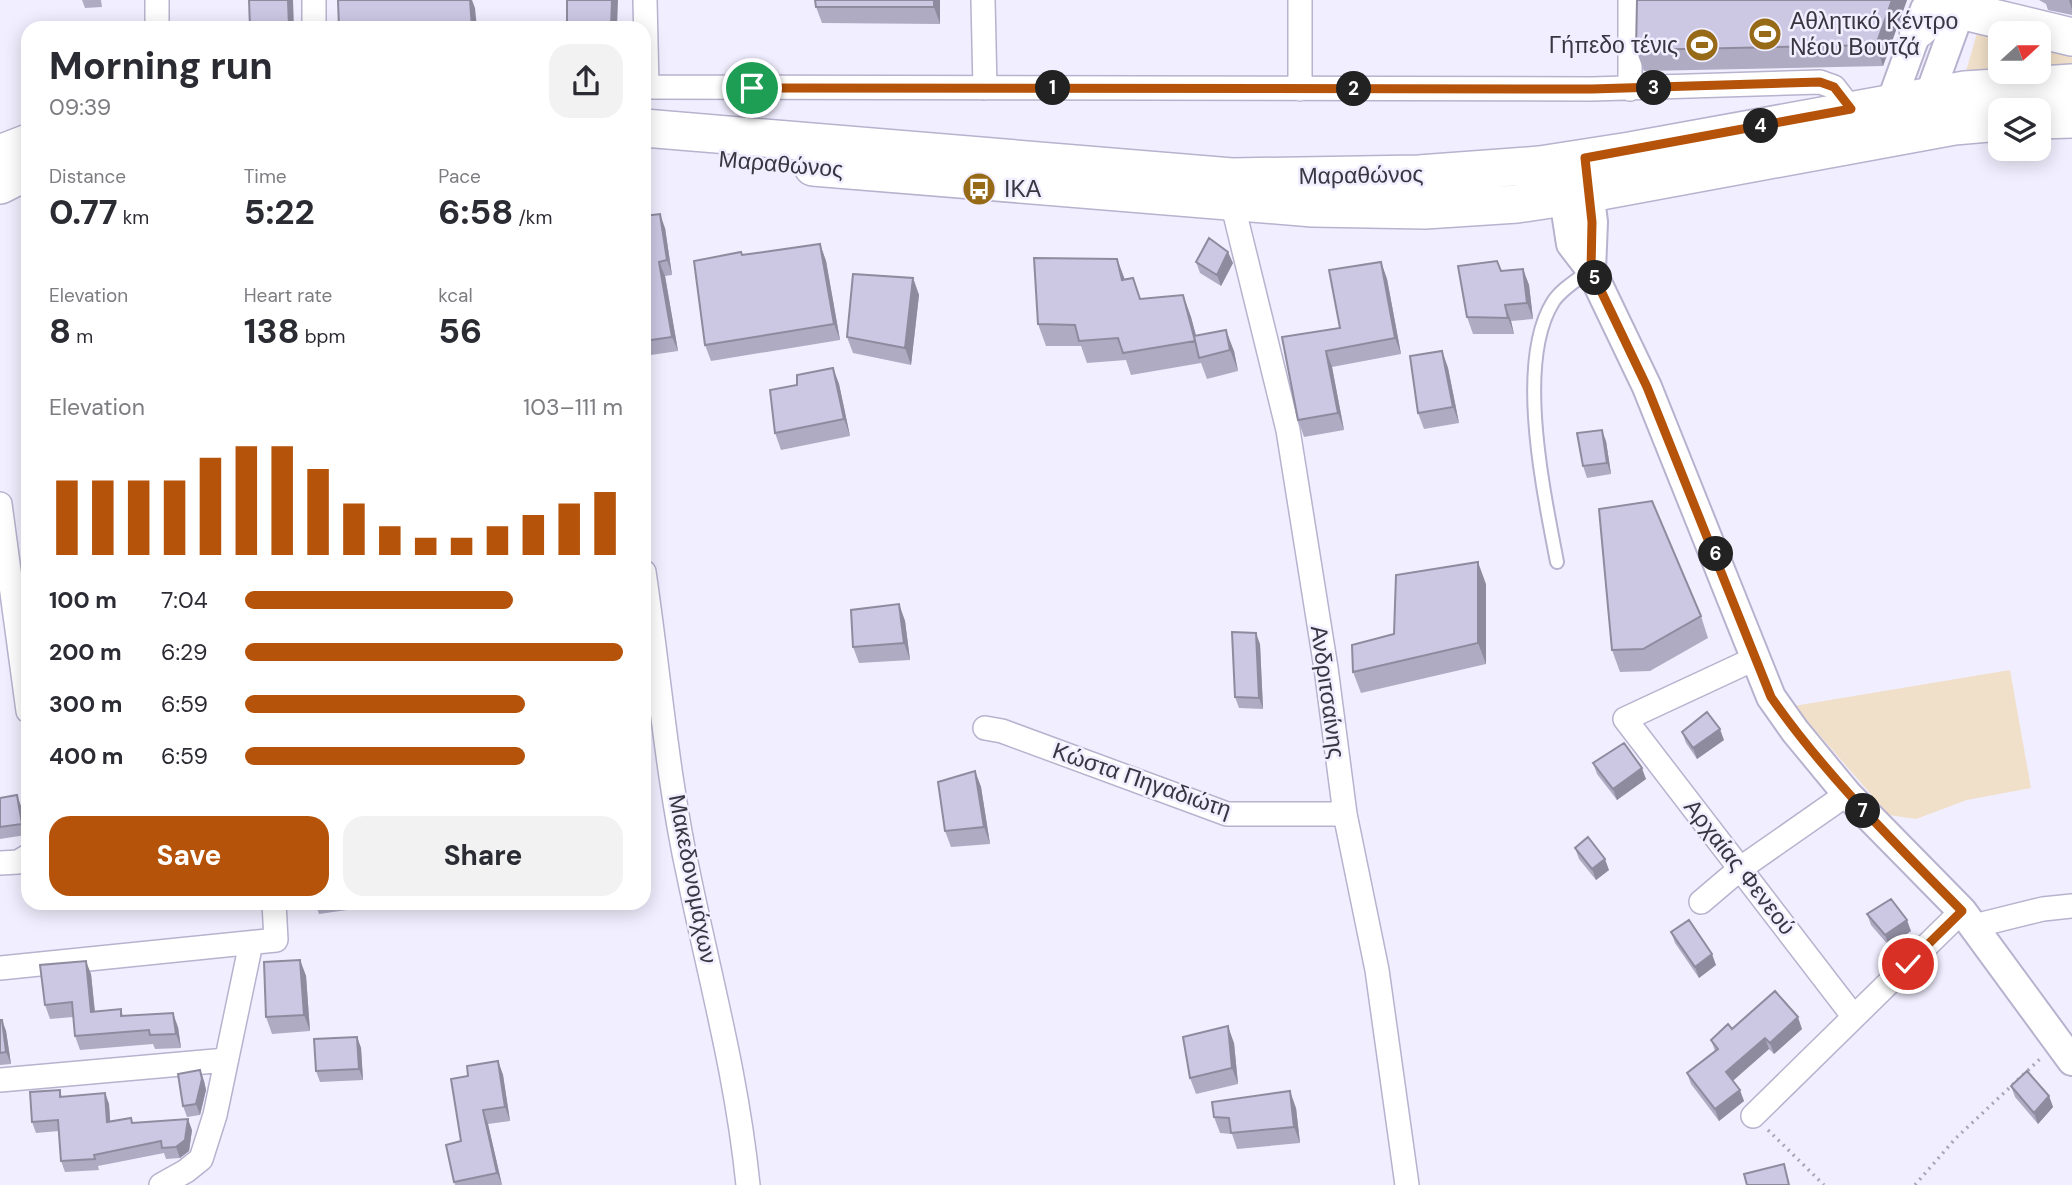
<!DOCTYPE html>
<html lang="en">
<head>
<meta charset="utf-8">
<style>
	body { margin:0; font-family:"DM Sans",sans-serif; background:#f2f2f3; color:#2b2b33; height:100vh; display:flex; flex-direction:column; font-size:26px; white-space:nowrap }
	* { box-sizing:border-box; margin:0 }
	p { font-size:23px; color:#7c7c81 }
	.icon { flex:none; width:38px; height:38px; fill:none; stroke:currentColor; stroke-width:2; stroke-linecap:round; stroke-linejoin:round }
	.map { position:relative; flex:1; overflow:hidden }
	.panel { position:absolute; left:21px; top:21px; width:630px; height:889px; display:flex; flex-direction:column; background:#fff; border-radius:21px; box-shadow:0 4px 18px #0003 }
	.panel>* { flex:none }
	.needle { width:46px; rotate:69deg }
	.buttons { position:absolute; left:1988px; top:21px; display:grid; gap:14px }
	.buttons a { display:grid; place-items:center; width:63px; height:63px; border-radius:14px; background:#fff; box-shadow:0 4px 18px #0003; font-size:35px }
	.pin { position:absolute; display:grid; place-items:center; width:60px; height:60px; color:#fff; margin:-30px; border:4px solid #fff; border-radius:50%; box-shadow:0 2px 7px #0007 }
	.km { position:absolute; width:35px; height:35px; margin:-18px; border-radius:50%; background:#222; color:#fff; font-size:19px; line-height:35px; text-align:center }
	.round { display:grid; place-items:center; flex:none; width:74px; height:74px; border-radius:21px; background:#f2f2f3 }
	.headline { display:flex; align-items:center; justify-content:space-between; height:119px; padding:0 28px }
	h1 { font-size:38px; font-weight:700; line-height:52px }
	.figures { display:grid; grid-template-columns:repeat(3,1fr); gap:10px; height:119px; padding:7px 28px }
	.figures div { display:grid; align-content:center }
	.figures b { font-size:35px; font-weight:700 }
	.figures small { font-size:19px; font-weight:400 }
	.figures p { font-size:19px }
	.chart { height:196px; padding:14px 28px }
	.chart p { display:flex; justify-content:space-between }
	.chart svg { width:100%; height:126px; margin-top:7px; stroke:#b45309; stroke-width:6 }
	.action { display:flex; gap:14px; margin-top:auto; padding:14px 28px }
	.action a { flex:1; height:80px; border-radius:21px; background:#b45309; color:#fff; font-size:28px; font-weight:700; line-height:80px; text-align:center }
	.action a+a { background:#f2f2f3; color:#2b2b33 }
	ul { padding:0 28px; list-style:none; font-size:23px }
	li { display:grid; grid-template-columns:112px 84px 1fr; align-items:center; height:52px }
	li i { height:18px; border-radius:9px; background:#b45309 }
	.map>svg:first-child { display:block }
</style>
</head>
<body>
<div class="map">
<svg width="2072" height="1185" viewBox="0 0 2072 1185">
	<rect width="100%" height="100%" fill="#f1eeff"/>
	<path fill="#f1e0c9" d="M1980 23 2000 33V72H2039V41L2072 51V70L1964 78Z
		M2010 670 2031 788 1967 800 1916 819 1889 815 1794 706Z"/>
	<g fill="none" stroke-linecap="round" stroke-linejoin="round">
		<defs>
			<path id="service" d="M1557 562C1544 493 1515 363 1553 302 1561 289 1579 279 1590 270"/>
			<path id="minor" d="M314 0V28
				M645 0 647 87
				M983 0 985 88
				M1300 0V89
				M157 28V0
				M644 87 1592 89 1820 82 1834 87 1851 109
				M1630 89V0
				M1232 202 1288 430 1326 668 1345 814 1377 970 1407 1185
				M0 504 28 711
				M644 572C659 673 667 777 689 877 711 983 737 1076 748 1185
				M1754 659 1625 719 1854 1017
				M985 728 1002 731 1227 814H1345
				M0 863 18 862 28 856
				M1701 902 1741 868 1847 794
				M1974 926 2043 909 2072 906
				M0 968 276 940 274 903
				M0 1080 226 1060
				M1753 1116 1962 911
				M161 1185 186 1171 201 1159 215 1115 251 943"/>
			<path id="tertiary" d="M1924 110 1964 0
				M1885 119 1925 9
				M1587 175 1593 222 1591 270
				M1561 179 1571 244 1591 270 1647 387 1771 697 1795 731 1847 794 1962 911 2072 1061"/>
			<path id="primary" d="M1918 29 1934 14 1956 9 2072 37
				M2039 120 2072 119
				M644 128 1232 177 1419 174 1540 165 1630 151 1965 90 2072 83
				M0 154 28 143
				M813 167 1313 208 1425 210 1517 204 1590 193 1954 126 2000 122
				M0 185 28 171"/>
		</defs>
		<use href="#service" stroke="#b8b2ce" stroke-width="16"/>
		<use href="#minor" stroke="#b8b2ce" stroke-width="26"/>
		<use href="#tertiary" stroke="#b8b2ce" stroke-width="32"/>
		<use href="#primary" stroke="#b8b2ce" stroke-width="40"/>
		<path stroke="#a8a5b4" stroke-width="3.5" stroke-dasharray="2 5" stroke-linecap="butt" d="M1768 1130 1824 1185
			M1915 1185 1955 1139 2041 1058"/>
		<use href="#service" stroke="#fff" stroke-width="12"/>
		<use href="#minor" stroke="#fff" stroke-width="23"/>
		<use href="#tertiary" stroke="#fff" stroke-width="28"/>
		<use href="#primary" stroke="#fff" stroke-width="37"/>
	</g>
	<path fill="#afabc3" d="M82 0H101L102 7 85 8Z
		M815 0H940V24L822 23 816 7Z
		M1907 0 1883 66 1644 71 1636 50Z
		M2039 0H2072V15L2048 10 2046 4Z
		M644 216 665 228 672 275 665 276 678 351 644 356Z
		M820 244 826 261 840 340 711 361 705 345 742 255Z
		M1117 259 1125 280 1141 299 1183 295 1191 317 1196 336 1234 351 1238 371 1207 379 1201 363 1131 375 1126 360 1087 363 1081 346H1046L1038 324Z
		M1196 262 1233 263 1221 286 1200 273Z
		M1381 262 1387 279 1401 354 1332 367 1344 430 1304 437 1298 420 1282 337 1340 328Z
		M1523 269 1529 285 1533 319 1511 321 1514 334H1473L1467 317 1501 271Z
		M913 278 919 295 911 365 853 353 847 337Z
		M1442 351 1448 368 1459 423 1424 429 1418 413Z
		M833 368 839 384 850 436 781 450 775 433Z
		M1606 441 1611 474 1587 478 1583 466Z
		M1486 584V664L1361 693 1353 672 1394 634Z
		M899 604 905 621 910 660 859 663 853 647Z
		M1701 616 1708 638 1650 671 1620 672 1612 650Z
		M1260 644 1263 709 1239 708 1235 697Z
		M1682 732 1724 740 1697 759 1686 743Z
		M1593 763 1646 779 1617 800 1597 774Z
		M975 771 981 787 990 844 951 847 945 831Z
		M0 798 21 806 26 835 0 839Z
		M1575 848 1609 870 1596 880 1579 859Z
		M315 903H346L347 910 319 914Z
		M1867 914 1911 931 1889 946 1871 925Z
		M1671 932 1716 965 1699 978 1675 943Z
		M300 960 306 976 310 1031 272 1034 266 1017Z
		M91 974 95 1011 121 1009 123 1016 178 1027 181 1048 155 1049 153 1044 80 1050 75 1036 73 1017 50 1019 45 1005Z
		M0 1020H2L6 1031 11 1064 0 1065Z
		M1732 1029H1802L1774 1054 1769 1049 1733 1081 1744 1101 1719 1121 1691 1084 1687 1073 1715 1051 1711 1040Z
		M357 1037 361 1048 363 1080 320 1082 316 1071Z
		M1234 1043 1238 1084 1196 1094 1190 1078Z
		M498 1061 503 1075 510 1121 488 1124 502 1185H455L446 1145 461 1141 468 1076Z
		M200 1070 204 1081 206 1090 200 1115 187 1117 183 1106Z
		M2011 1086 2049 1096 2053 1107 2038 1124 2015 1097Z
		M60 1090 62 1097 105 1093 109 1104 110 1122 132 1123 192 1130 189 1151 180 1158 166 1159 164 1153 98 1166 99 1170 65 1172 61 1161 59 1131 36 1133 32 1122Z
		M1296 1108 1300 1143 1237 1149 1232 1134 1220 1133 1214 1117Z"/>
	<path fill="#8f8b9f" d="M288 0H293L294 28H289Z
		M470 0H472L475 8 477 28H472Z
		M612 0H618L617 28H611Z
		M934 0H940V24L934 7Z
		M1892 0H1907L1883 66 1876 45Z
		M2069 0H2072V10Z
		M660 214 665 228 672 275 667 260Z
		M820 244 826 261 840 340 834 324Z
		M1228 252 1233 263 1221 286 1217 275Z
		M1117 259 1125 280H1122Z
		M659 262 665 276 678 351 672 337Z
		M1381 262 1387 279 1401 354 1395 338Z
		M1523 269 1529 285 1533 319 1527 303Z
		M913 278 919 295 911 365 905 348Z
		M1183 295 1191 317 1202 358 1195 341Z
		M1505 305 1511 321 1514 334 1508 318Z
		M1226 330 1234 351 1238 371 1230 350Z
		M1326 351 1332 367 1344 430 1338 413Z
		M1442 351 1448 368 1459 423 1453 407Z
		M833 368 839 384 850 436 844 419Z
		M1602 430 1606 441 1611 474 1607 463Z
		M1478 562 1486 584V664L1478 643Z
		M899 604 905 621 910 660 904 643Z
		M1256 633 1260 644 1263 709 1259 698Z
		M1720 729 1724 740 1697 759 1693 748Z
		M1642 768 1646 779 1617 800 1613 789Z
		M975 771 981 787 990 844 984 827Z
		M17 795 21 806 26 835 22 824Z
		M1605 859 1609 870 1596 880 1592 869Z
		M1907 920 1911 931 1889 946 1885 935Z
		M1712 954 1716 965 1699 978 1695 967Z
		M300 960 306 976 310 1031 304 1015Z
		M86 961 91 974 96 1025 91 1012Z
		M173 1013 178 1027 181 1048 176 1034Z
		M1798 1017 1802 1029 1774 1054 1770 1043Z
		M2 1020 6 1031 11 1064 6 1052Z
		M1228 1026 1234 1043 1238 1084 1232 1068Z
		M357 1037 361 1048 363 1080 359 1069Z
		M1765 1038 1769 1049 1730 1083 1726 1072Z
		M498 1061 503 1075 510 1121 505 1107Z
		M200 1070 204 1081 206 1090 200 1115 196 1104Z
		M1740 1090 1744 1101 1719 1121 1715 1109Z
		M1290 1091 1296 1108 1300 1143 1294 1127Z
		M105 1093 109 1104 111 1133 107 1122Z
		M2049 1096 2053 1107 2038 1124 2034 1113Z
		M483 1110 488 1124 502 1185 497 1173Z
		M188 1119 192 1130 189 1151 180 1158 176 1147Z"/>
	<path fill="#ccc7e3" stroke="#8f8b9f" stroke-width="2" d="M249 0H288L289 28H250Z
		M338 0H470L472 28H339Z
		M567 0H612L611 28H567Z
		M815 0H934V7H816Z
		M1637 0H1892L1876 45 1636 50Z
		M660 214 667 260 659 262 672 337 644 341V216Z
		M1209 238 1228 252 1217 275 1196 262Z
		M820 244 834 324 705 345 694 261 741 252 742 255Z
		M1034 258 1117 259 1122 280 1133 278 1140 299 1183 295 1195 341 1123 353 1118 338 1079 341 1075 325 1038 324Z
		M1497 261 1501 271 1523 269 1527 303 1505 305 1508 318 1467 317 1458 266Z
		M1381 262 1395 338 1326 351 1338 413 1298 420 1282 337 1340 328 1329 270Z
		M853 274 913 278 905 348 847 337Z
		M1226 330 1230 350 1199 358 1194 336Z
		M1442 351 1453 407 1418 413 1410 356Z
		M833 368 844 419 775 433 770 390 797 385V375Z
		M1602 430 1607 463 1583 466 1577 433Z
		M1652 501 1701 616 1643 649 1612 650 1599 509Z
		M1478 562V643L1353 672 1352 645 1394 634 1396 575Z
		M899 604 904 643 853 647 851 610Z
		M1232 632 1256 633 1259 698 1235 697Z
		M1707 712 1720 729 1693 748 1682 732Z
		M1624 743 1642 768 1613 789 1593 763Z
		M975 771 984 827 945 831 938 782Z
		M17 795 22 824 0 827V798Z
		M1588 837 1605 859 1592 869 1575 848Z
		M1891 899 1907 920 1885 935 1867 914Z
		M1689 920 1712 954 1695 967 1671 932Z
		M300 960 304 1015 266 1017 264 962Z
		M86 961 91 1012 121 1009V1016L173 1013 176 1034 150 1035 149 1030 75 1036 72 1002 45 1005 40 965Z
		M1775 991 1798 1017 1770 1043 1765 1038 1726 1072 1740 1090 1715 1109 1687 1073 1718 1049 1711 1040 1728 1024 1732 1029Z
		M0 1020H2L6 1052 0 1053Z
		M1228 1026 1232 1068 1190 1078 1183 1037Z
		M357 1037 359 1069 316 1071 314 1039Z
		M498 1061 505 1107 483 1110 497 1173 454 1182 446 1145 461 1141 451 1079 468 1076 467 1066Z
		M200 1070 202 1079 196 1104 183 1106 178 1074Z
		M2027 1071 2049 1096 2034 1113 2011 1086Z
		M60 1090V1097L105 1093 107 1122 131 1118 132 1123 188 1119 185 1140 176 1147 162 1148 161 1141 94 1155 95 1159 61 1161 58 1120 32 1122 30 1092Z
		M1290 1091 1294 1127 1231 1133 1229 1118 1214 1117 1212 1102Z
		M1784 1164 1789 1185H1747L1744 1174Z"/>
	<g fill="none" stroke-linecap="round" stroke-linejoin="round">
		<defs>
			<path id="route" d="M752 88 1592 89 1820 82 1834 87 1851 109 1585 158 1592 222 1591 270 1647 387 1771 697C1826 776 1894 842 1962 911L1908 964"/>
		</defs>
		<use href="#route" stroke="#fff" stroke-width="14"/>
		<use href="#route" stroke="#b45309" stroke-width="9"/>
	</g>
	<defs>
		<symbol id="stadium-disc" viewBox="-11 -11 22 22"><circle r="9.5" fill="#976a18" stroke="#f1eeff"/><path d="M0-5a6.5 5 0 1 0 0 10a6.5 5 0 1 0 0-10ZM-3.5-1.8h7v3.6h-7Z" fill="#fff"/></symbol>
		<symbol id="bus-disc" viewBox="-11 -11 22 22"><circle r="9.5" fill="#976a18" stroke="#f1eeff"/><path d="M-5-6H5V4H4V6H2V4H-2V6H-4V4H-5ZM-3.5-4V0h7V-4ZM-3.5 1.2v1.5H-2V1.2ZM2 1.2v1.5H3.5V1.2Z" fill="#fff"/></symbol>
	</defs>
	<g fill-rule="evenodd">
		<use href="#stadium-disc" x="1746" y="15" width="38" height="38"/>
		<use href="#stadium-disc" x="1683" y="26" width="38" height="38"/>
		<use href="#bus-disc" x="960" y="170" width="38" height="38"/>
	</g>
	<g text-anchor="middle" stroke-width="5" stroke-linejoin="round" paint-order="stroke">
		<g font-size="23" fill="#393642" stroke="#f1eeff" text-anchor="start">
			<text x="1790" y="29">Αθλητικό Κέντρο<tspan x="1790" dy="26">Νέου Βουτζά</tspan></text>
			<text x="1678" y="53" text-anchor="end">Γήπεδο τένις</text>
			<text x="1004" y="197">ΙΚΑ</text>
		</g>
		<g font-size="23" fill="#393642" stroke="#f1eeff">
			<text transform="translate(781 164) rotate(5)" y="8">Μαραθώνος</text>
			<text transform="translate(1361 175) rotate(-1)" y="8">Μαραθώνος</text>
			<text transform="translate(1328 692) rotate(82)" y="8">Ανδριτσαίνης</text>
			<text transform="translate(1142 780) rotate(19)" y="8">Κώστα Πηγαδιώτη</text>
			<text transform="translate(1740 867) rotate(52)" y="8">Αρχαίας Φενεού</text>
			<text transform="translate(693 879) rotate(79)" y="8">Μακεδονομάχων</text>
		</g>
	</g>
</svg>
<div class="buttons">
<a><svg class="needle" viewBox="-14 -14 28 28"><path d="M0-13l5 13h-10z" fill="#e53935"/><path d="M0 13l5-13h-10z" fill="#7c7c81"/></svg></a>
<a><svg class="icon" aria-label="layers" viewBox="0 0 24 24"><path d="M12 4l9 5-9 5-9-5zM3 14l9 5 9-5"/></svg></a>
</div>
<div class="pin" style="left:752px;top:88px;background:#1e9e55"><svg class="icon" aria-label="arrive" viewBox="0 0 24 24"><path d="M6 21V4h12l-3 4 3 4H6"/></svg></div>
<div class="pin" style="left:1908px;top:964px;background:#d93025"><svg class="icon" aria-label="check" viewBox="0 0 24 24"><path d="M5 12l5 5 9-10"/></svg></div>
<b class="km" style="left:1053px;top:88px">1</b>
<b class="km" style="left:1354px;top:89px">2</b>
<b class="km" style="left:1654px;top:88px">3</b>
<b class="km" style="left:1761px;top:126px">4</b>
<b class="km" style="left:1595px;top:278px">5</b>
<b class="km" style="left:1716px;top:554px">6</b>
<b class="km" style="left:1863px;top:811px">7</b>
<section class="panel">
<div class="headline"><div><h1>Morning run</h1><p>09:39</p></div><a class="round"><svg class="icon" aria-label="share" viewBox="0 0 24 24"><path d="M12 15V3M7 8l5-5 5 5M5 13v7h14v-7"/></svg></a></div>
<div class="figures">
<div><p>Distance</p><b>0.77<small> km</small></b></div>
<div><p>Time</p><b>5:22</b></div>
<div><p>Pace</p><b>6:58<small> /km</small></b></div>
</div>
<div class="figures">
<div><p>Elevation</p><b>8<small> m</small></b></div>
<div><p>Heart rate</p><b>138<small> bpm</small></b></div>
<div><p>kcal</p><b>56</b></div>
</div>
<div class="chart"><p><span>Elevation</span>103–111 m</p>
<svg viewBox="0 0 160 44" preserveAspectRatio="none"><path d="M5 44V18M15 44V18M25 44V18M35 44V18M45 44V10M55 44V6M65 44V6M75 44V14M85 44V26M95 44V34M105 44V38M115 44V38M125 44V34M135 44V30M145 44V26M155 44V22"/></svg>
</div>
<ul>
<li><b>100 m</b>7:04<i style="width:71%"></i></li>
<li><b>200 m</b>6:29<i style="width:100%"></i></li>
<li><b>300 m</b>6:59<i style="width:74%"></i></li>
<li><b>400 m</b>6:59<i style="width:74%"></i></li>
</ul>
<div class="action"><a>Save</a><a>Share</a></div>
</section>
</div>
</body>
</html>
